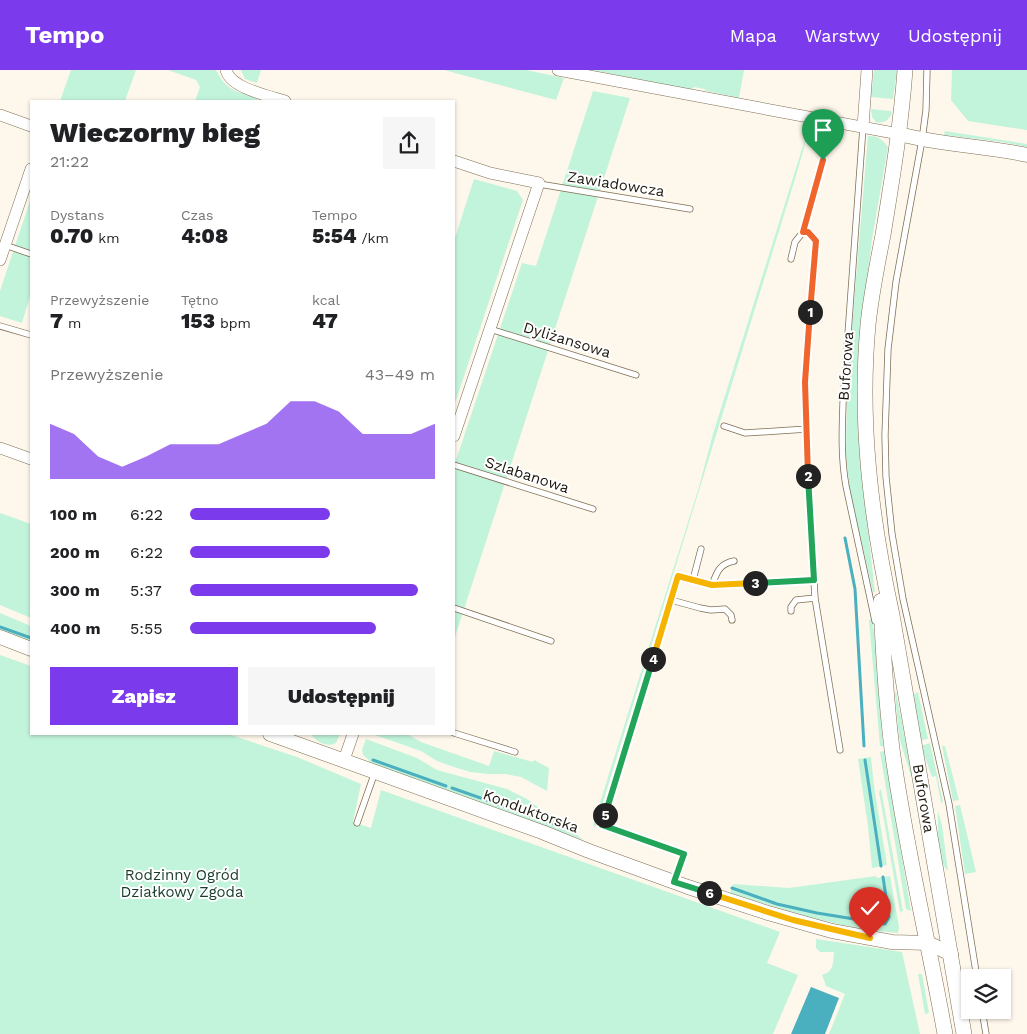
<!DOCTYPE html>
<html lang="pl">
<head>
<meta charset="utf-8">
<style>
	body { margin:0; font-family:"Work Sans",sans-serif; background:#f6f6f6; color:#202124; height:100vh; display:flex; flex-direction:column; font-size:19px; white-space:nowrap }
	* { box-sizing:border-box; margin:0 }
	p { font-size:16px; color:#757577 }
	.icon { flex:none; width:28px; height:28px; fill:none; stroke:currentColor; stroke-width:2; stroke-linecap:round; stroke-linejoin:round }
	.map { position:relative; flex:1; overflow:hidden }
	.details { position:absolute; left:30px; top:30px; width:425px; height:635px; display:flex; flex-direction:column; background:#fff; border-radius:0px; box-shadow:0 1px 4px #0004 }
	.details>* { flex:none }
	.buttons { position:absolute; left:961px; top:899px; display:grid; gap:10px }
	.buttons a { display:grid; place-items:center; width:50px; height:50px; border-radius:0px; background:#fff; box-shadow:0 1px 4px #0004; font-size:25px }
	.pin { position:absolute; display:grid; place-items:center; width:42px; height:42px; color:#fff; margin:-51px -21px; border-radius:50% 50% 50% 0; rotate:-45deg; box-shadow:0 0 5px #0007 }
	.pin .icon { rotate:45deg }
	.km { position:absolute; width:25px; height:25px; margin:-12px; border-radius:50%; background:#222; color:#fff; font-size:14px; line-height:25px; text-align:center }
	.round { display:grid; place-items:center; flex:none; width:52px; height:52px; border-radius:0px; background:#f6f6f6 }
	.summary { display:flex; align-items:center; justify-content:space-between; height:85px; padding:0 20px }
	h1 { font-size:28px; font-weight:800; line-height:38px }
	.figures { display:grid; grid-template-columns:repeat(3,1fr); gap:8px; height:85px; padding:5px 20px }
	.figures div { display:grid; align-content:center }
	.figures b { font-size:21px; font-weight:800 }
	.figures small { font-size:14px; font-weight:400 }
	.figures p { font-size:14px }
	.chart { height:140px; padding:10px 20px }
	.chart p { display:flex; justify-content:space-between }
	.chart svg { width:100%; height:90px; margin-top:5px; fill:#7c3aed; opacity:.7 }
	.button { display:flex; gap:10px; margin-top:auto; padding:10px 20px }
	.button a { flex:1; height:58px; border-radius:0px; background:#7c3aed; color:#fff; font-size:20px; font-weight:800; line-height:58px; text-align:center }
	.button a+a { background:#f6f6f6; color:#202124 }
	ul { padding:0 20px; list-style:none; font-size:16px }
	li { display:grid; grid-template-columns:80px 60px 1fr; align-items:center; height:38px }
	li i { height:12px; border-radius:6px; background:#7c3aed }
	header { display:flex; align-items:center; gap:30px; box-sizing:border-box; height:70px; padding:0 25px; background:#7c3aed; color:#fff }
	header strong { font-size:24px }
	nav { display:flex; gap:28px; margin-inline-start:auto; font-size:18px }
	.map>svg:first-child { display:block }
</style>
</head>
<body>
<header>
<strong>Tempo</strong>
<nav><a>Mapa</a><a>Warstwy</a><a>Udostępnij</a></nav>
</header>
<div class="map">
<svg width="1027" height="964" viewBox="0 0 1027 964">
	<rect width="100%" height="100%" fill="#fef7eb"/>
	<path fill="#c2f4db" d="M71 0H136L125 31H60Z
		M168 0H216C226 21 237 21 257 29V31H195L200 17 196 10Z
		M241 0H261L257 13 245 9Z
		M444 0H526L564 8 556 30Z
		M592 0H744L739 28 707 21 704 19 694 17 691 20Z
		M874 0H897L893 29 871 27Z
		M952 0H1027V60L968 51 951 30Z
		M593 21 630 28 454 570V396L522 193 536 196Z
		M871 39 891 41 892 43C889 50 884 54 876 52L872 47Z
		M945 61 1027 74V77L1002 72 944 65Z
		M806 66 804 78 795 109 595 758 593 755 699 417 713 364Z
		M868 66C878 66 882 69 888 77L872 169 862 251 860 382 874 515 875 522H873L850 422 846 385 847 316Z
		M474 109 517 121 523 130 454 336V171Z
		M31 128V223L22 253 0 246V221Z
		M0 443 31 454V548L0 535Z
		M0 543 31 556V573L0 561Z
		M872 549 876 579 883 676H880L869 550Z
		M0 585 31 596V664H228L297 687 361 714 353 752 371 758 381 720 780 862 767 893 798 905 773 964H0Z
		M896 622 912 705 911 706 899 667 895 623Z
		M918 622 928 669 921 670 913 625Z
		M311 664H340L336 673C327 678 316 672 311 664Z
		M372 664H407L421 672 489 696 494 681 533 692 534 690 549 698 547 721 521 707 506 704H489L470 702 454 697 437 691 421 681Z
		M366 669 417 688 437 700 507 719 527 729 584 770 368 694 369 690 363 685 362 680Z
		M930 673 943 732 941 733 936 706 932 707 921 676Z
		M942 676H945L959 730 953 731Z
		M884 681 911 841 906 839 880 682Z
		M871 687 874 716 887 795 872 798 868 756 858 689Z
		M881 719 903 841 900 842 879 722Z
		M960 735 976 802 965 804 955 736Z
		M938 741 942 755 948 801C936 790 938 757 938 741Z
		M876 806 877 808 890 806 899 857 898 863C840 859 785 840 730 823L733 814 789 818Z
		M816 869 902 882 920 964H829L845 924 826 916 822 905C834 901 833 894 834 882H820L816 878Z
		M918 904H922L929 943 925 944Z"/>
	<path fill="#4aafbe" d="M811 917 839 928 825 964H791Z"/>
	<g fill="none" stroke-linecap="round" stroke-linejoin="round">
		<path stroke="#4aafbe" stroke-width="3" d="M845 468 855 519 864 676
			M0 557 31 568
			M373 690 446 716
			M865 690 881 796
			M452 718 555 754
			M732 818 777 834 817 843 885 854 889 847 883 807"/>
		<defs>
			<path id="service" d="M927 0 926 40 922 70 896 212 888 279 885 365 886 407 892 464 903 529 949 734 977 908
				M863 57 843 333C842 361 841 388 846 416L875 551
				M539 114 690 139
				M803 162 823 90
				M5 175 31 184
				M791 189 795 172 803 162C810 162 813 165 817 171L805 312 806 371 815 528 840 680
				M0 256 31 265
				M490 259 636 305
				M724 356 745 363 807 359
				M454 395 593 439
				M693 510 701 479
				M712 515C717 502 719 494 734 491
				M671 530 700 538 711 540 725 539 731 545 732 550
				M454 538 551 571
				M791 541V537L796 530 815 528
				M454 663 515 682
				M357 753 375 702
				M674 811 684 784 602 755 678 506 712 515 814 510
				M982 940 986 964"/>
			<path id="minor" d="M226 0C230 18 269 26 285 31
				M558 0 899 64
				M0 45 31 56
				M863 57 867 0
				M454 91 490 103 539 113 454 366
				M0 190 31 99
				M0 378 31 389
				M344 690 353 664"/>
			<path id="tertiary" d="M899 64C941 75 985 76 1027 85
				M0 567 31 579
				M270 664 542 762 589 781 688 817 768 843 832 861 892 872 928 873 951 884"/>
			<g id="secondary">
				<path id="s1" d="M905 0C901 56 892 110 883 165 877 195 871 225 868 255 859 353 871 449 892 545L964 964"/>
				<path d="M881 531C883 581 886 630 892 679 905 775 928 869 945 964"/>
			</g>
		</defs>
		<use href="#service" stroke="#7e6f54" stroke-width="7"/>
		<use href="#minor" stroke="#7e6f54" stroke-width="12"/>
		<use href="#tertiary" stroke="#7e6f54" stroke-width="15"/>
		<use href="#secondary" stroke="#7e6f54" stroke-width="16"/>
		<use href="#service" stroke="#fff" stroke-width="5.5"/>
		<use href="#minor" stroke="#fff" stroke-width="11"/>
		<use href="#tertiary" stroke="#fff" stroke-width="14"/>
		<use href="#secondary" stroke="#fff" stroke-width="15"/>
	</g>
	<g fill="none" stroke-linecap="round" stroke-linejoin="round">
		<defs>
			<path id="split-1" d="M810 242 816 171 808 162H803L823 90"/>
			<path id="split-2" d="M808 406 805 312 810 242"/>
			<path id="split-3" d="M755 513 814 510 808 406"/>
			<path id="split-4" d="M653 589 678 506 712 515 755 513"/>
			<path id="split-5" d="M605 745 653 589"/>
			<path id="split-6" d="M605 745 602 755 684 784 674 812 709 823"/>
			<path id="split-7" d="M709 823 793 850 870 868"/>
		</defs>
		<use href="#split-1" stroke="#fff" stroke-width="10"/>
		<use href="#split-2" stroke="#fff" stroke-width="10"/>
		<use href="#split-3" stroke="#fff" stroke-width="10"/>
		<use href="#split-4" stroke="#fff" stroke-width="10"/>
		<use href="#split-5" stroke="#fff" stroke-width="10"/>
		<use href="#split-6" stroke="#fff" stroke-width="10"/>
		<use href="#split-7" stroke="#fff" stroke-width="10"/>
		<use href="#split-1" stroke="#f0652b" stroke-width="6"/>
		<use href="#split-2" stroke="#f0652b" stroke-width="6"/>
		<use href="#split-3" stroke="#22a559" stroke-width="6"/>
		<use href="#split-4" stroke="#f5b400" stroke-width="6"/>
		<use href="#split-5" stroke="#22a559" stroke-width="6"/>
		<use href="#split-6" stroke="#22a559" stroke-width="6"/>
		<use href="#split-7" stroke="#f5b400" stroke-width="6"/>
	</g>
	<g text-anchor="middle" stroke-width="4" stroke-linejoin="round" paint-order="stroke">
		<g font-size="15" fill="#1e180d" stroke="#fff">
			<text transform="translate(616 114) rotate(9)" y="5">Zawiadowcza</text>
			<text transform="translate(567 270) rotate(17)" y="5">Dyliżansowa</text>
			<text transform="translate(846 296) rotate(-86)" y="5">Buforowa</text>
			<text transform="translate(527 405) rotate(18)" y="5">Szlabanowa</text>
			<text dy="5" stroke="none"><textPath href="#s1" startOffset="736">Buforowa</textPath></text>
			<text transform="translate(531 741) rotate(20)" y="5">Konduktorska</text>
		</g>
		<g font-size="15" fill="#173b2b" stroke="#fff">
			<text x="182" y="810">Rodzinny Ogród<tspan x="182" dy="17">Działkowy Zgoda</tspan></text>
		</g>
	</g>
</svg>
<div class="buttons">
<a><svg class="icon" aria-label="layers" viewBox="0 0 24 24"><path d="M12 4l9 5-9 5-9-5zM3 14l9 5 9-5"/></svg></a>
</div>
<div class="pin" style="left:823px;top:90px;background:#1e9e55"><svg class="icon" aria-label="arrive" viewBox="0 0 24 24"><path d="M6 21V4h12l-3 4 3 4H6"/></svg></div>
<div class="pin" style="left:870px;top:868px;background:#d93025"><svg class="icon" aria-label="check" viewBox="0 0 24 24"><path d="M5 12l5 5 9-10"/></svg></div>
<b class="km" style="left:810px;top:242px">1</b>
<b class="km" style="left:808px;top:406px">2</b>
<b class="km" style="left:755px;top:513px">3</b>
<b class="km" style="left:653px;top:589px">4</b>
<b class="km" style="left:605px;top:745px">5</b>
<b class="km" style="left:709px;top:823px">6</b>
<section class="details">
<div class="summary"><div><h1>Wieczorny bieg</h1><p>21:22</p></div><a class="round"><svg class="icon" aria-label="share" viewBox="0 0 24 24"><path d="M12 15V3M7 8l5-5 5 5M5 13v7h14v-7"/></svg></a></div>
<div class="figures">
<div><p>Dystans</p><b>0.70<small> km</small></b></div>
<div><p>Czas</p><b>4:08</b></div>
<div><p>Tempo</p><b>5:54<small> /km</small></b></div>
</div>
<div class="figures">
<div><p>Przewyższenie</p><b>7<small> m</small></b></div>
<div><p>Tętno</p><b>153<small> bpm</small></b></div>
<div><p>kcal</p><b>47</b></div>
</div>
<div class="chart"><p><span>Przewyższenie</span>43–49 m</p>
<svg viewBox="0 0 160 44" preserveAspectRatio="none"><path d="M0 44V17L10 22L20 33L30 38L40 33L50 27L60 27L70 27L80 22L90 17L100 6L110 6L120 11L130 22L140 22L150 22L160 17V44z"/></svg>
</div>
<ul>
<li><b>100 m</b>6:22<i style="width:57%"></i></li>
<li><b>200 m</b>6:22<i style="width:57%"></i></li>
<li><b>300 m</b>5:37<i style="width:93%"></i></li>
<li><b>400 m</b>5:55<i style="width:76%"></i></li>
</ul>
<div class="button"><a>Zapisz</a><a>Udostępnij</a></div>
</section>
</div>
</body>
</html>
